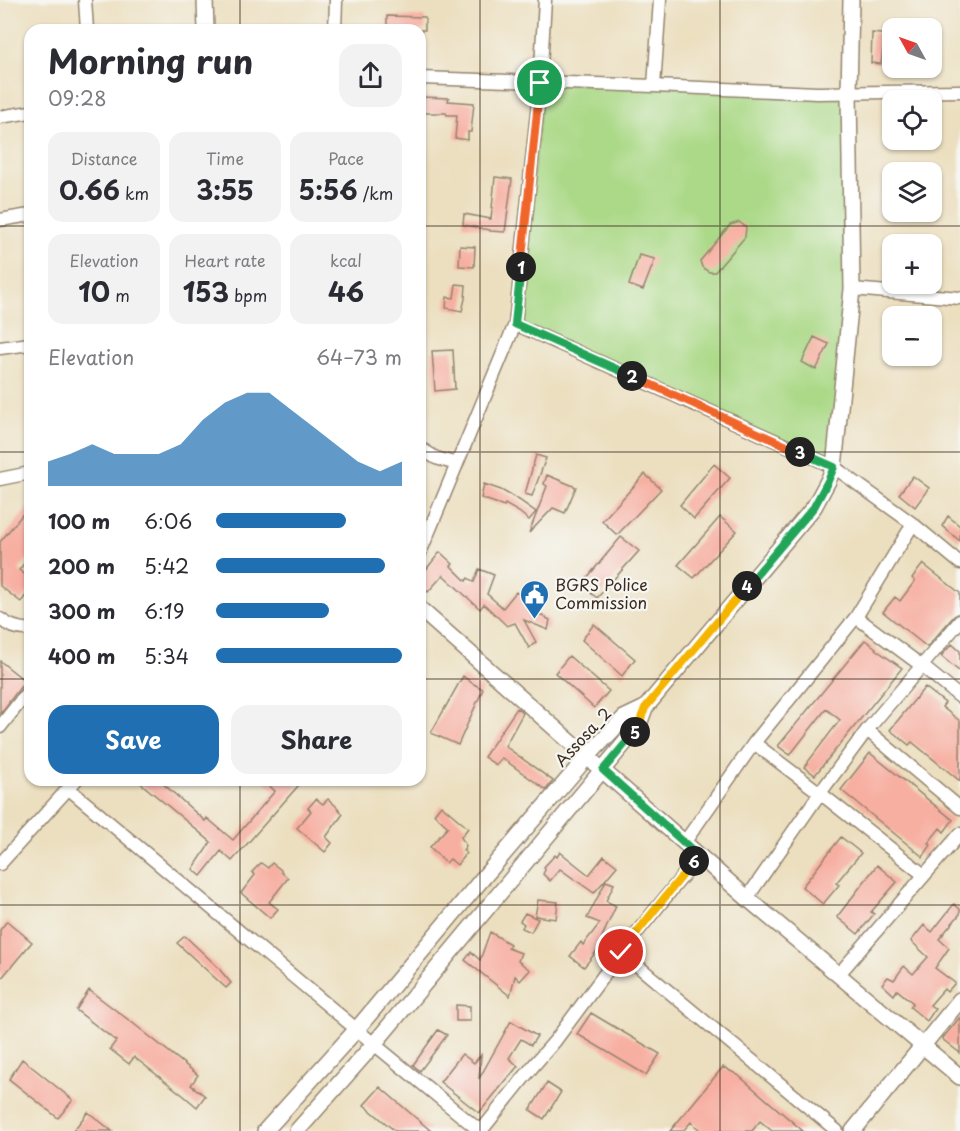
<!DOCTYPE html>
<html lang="en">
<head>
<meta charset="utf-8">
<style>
	body { margin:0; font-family:"Playpen Sans",sans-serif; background:#f2f2f3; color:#2b2b33; height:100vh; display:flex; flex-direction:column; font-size:22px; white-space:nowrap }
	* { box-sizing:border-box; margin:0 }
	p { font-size:20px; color:#7c7c81 }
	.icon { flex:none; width:33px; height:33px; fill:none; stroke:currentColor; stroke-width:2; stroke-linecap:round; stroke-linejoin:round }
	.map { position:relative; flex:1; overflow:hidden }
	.drawer { position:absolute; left:24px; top:24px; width:402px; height:762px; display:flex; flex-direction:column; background:#fff; border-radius:18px; box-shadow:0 2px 4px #0004 }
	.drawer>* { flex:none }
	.needle { width:39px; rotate:310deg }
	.tools { position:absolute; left:882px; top:18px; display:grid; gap:12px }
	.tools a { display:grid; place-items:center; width:60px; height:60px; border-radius:12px; background:#fff; box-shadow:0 2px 4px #0004; font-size:30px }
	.pin { position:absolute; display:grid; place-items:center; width:51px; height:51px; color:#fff; margin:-26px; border:3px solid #fff; border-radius:50%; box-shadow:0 2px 6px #0007 }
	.km { position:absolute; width:30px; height:30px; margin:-15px; border-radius:50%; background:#222; color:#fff; font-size:16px; line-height:30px; text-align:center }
	.round { display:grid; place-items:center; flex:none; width:63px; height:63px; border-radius:18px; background:#f2f2f3 }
	.headline { display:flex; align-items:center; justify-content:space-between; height:102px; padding:0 24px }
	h1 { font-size:33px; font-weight:700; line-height:45px }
	.figures { display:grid; grid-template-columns:repeat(3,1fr); gap:9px; height:102px; padding:6px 24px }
	.figures div { display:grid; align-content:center; border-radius:15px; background:#f2f2f3; text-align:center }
	.figures b { font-size:26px; font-weight:700 }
	.figures small { font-size:16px; font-weight:400 }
	.figures p { font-size:16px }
	.chart { height:168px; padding:12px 24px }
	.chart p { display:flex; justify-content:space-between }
	.chart svg { width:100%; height:108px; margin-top:6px; fill:#1f6fb2; opacity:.7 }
	.primary-button { display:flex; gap:12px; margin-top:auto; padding:12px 24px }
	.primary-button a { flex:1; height:69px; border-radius:18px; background:#1f6fb2; color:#fff; font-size:24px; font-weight:700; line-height:69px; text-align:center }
	.primary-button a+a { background:#f2f2f3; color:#2b2b33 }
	ul { padding:0 24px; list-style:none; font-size:20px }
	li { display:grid; grid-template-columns:96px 72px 1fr; align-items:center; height:45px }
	li i { height:15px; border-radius:8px; background:#1f6fb2 }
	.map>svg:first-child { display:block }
</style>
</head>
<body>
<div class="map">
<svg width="960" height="1131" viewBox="0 0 960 1131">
	<rect width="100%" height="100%" fill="#f6f6f2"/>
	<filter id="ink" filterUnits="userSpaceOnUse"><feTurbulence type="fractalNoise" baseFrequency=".0167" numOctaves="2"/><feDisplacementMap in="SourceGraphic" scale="12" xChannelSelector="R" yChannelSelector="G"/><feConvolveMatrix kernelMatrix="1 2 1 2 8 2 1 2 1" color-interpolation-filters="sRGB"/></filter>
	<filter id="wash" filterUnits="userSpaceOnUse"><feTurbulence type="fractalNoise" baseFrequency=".008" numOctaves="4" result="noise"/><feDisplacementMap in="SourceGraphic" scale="24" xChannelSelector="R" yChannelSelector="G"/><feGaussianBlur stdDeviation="1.35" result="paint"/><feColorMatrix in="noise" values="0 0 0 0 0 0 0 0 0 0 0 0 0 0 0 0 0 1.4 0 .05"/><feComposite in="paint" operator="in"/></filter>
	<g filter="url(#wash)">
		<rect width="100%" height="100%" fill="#ecdfbf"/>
		<path fill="#abd987" stroke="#738252" stroke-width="1.5" d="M543 82 851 91 852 296 830 466 517 324Z"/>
		<g id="blocks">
			<path fill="#f7afa1" d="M387 16 425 17V30H387Z
				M872 33 889 35 890 48 883 49 881 64 871 63Z
				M420 97 449 98 448 101 474 103 471 132H468V140L455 138 457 115H447L446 113H422V110H420Z
				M495 177 512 179 505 232 490 231V230L463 225 464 214 491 219Z
				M739 222 746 227 745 237 715 272H709L702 267 700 261 730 225Z
				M460 246 475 247 474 267 459 266Z
				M639 255 655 259 643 290 629 285Z
				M456 284 466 285 465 299 462 311 446 308 447 297 454 298Z
				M814 337 829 344 816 370 802 362Z
				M453 350 455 389 435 391 432 351Z
				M536 455 546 458 532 496 525 494Z
				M714 464 730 478 694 519 680 505Z
				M645 474 661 489 617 535 602 521Z
				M547 475 576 487 565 513 553 508 529 533 547 486 544 484Z
				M913 476 929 488 915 507 899 494Z
				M484 484 501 490 519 500 536 512 529 520 519 512 505 504 504 506 481 498Z
				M30 505V556L19 570 30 578V590L21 602 0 586V542Z
				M948 516 960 526V541L942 526Z
				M720 517 737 531 694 578 678 565Z
				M621 537 639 551 597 598 581 585Z
				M440 552 453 564 451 566 466 581 468 578 474 582 479 569 494 575 487 594 503 608 516 592 528 602 527 608 550 620 548 630 524 620 536 642 529 648 515 623 507 626 484 604 480 609 443 575 428 592 420 585V577Z
				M923 564 960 593V613L954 616 927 647 883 612 895 597 900 601 915 581 912 578Z
				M594 624 635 659 622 676 582 640Z
				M865 640 876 648 875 649 902 668 815 775 804 767 840 720 826 709 790 755 778 746Z
				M952 644 960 651V672L941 656Z
				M569 656 609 691 594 708 555 673Z
				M0 661 25 681 0 714Z
				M463 676 472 683 483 689 458 745 431 733Z
				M925 687 945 703 942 707 960 721V781L912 742 909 745 890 730Z
				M517 708 523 713 505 746 553 781 546 790 502 758 496 765 484 757Z
				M870 753 953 820 944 832 940 828 928 843 931 845 923 857 841 790Z
				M137 780H159L205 821 207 818 233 840 275 791 263 780H290L298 786 232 861 221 851 201 876 193 869 211 842Z
				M316 799 323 804 328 799 336 806 343 814 326 837 332 843 325 852 297 828 311 811 308 808Z
				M441 805 468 828 461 837 466 846 463 850 466 853 457 865 450 859 446 863 430 847 448 827 434 814Z
				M841 837 861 853 836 883 839 885 823 904 802 887Z
				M560 852 589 875 604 856 617 866 594 893 560 869 550 881 543 874 545 870 544 867 555 855 557 857Z
				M261 863 268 868 272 863 281 870V872L288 878 269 902 278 909 270 918 241 893 255 875 252 872Z
				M877 865 897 882 871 912 874 914 858 934 837 917Z
				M606 881 614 884 606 901 616 906 602 937 606 940 597 953 596 952 584 967 570 956 581 942 583 945 600 923 587 918Z
				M538 900 558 902 556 919 535 916Z
				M954 904 960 909V914L939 939 949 948 935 968 955 983 947 992 944 989 930 1005 935 1009 927 1021 910 1007 913 1003 897 990 894 995 882 984 888 977 894 980 904 966 913 974 928 957 911 941 924 925 932 932Z
				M525 913 538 919 531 932 522 928 524 924 520 921Z
				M7 921 32 942 0 980V930Z
				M490 932 510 944 508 948 521 953 518 961 530 970 520 981 515 976 510 996 465 960 471 952 480 960Z
				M185 936 220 969V970L231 983 226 988 177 943Z
				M89 990 134 1024 198 1075 191 1085 205 1096 197 1107 184 1096 134 1057 129 1064 110 1049 116 1041 76 1010Z
				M456 1005 470 1006V1021H456Z
				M591 1013 660 1054 646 1075 577 1034Z
				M960 1017V1053L942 1039Z
				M511 1021 537 1036 531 1045 521 1039 509 1058 518 1066 479 1113 440 1082 462 1054 474 1063 481 1055 479 1079Z
				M438 1030 447 1035 420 1071 413 1065Z
				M22 1059 73 1100 58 1118 9 1079Z
				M723 1067 738 1075 803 1131H772L760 1121 752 1131H701L691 1122 683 1131H670Z
				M547 1083 561 1092 544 1119 530 1110Z
				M380 1087 431 1131H395L364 1105Z
				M88 1112 112 1131H73Z"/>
		</g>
	</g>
	<g filter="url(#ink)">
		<use href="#blocks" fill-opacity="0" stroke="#94846e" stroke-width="1.5"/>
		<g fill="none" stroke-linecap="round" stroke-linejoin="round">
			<defs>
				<path id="minor" d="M85 0 87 30
					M335 30 336 0
					M420 78 654 86 817 93 960 91
					M654 86 660 0
					M0 117 30 112
					M0 220 30 215
					M852 289 960 298
					M515 324 834 467 913 524 960 563
					M0 348 30 344
					M420 448 436 458 457 464
					M0 479 30 473
					M420 553 515 324 540 83 545 0
					M856 617 922 666 960 697
					M0 619C9 626 19 630 30 629
					M0 727 30 689
					M867 730 960 808
					M754 743 820 793 924 875
					M69 789 374 1044 480 1131
					M684 843 754 743 856 617 913 524
					M0 864 76 780
					M747 898 820 793 867 730 960 621
					M621 952 837 1131
					M839 974 960 834
					M481 1131 534 1065 555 1041 621 952 699 856"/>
				<path id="tertiary" d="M205 0 206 30
					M420 609 747 898 960 1077
					M265 1131 357 1029 483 878 587 757 624 718 645 708
					M297 1131 374 1044 638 727 645 708 814 507 828 481 834 467 852 289 849 93 851 0
					M853 1131 960 1000"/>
			</defs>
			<use href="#minor" stroke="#94846e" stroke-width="15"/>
			<use href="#tertiary" stroke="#94846e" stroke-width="18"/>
			<use href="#minor" stroke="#fff" stroke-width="12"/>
			<use href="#tertiary" stroke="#fff" stroke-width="15"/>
		</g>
	</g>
	<g fill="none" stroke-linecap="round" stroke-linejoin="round" filter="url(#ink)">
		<defs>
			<path id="split-1" d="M521 267 540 83"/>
			<path id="split-2" d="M521 267 515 324 632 376"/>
			<path id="split-3" d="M632 376 800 452"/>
			<path id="split-4" d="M747 586 814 507 828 481 834 467 800 452"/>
			<path id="split-5" d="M635 732 638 727 645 708 747 586"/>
			<path id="split-6" d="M635 732 603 770 699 856 694 861"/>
			<path id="split-7" d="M621 952 694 861"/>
		</defs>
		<use href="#split-1" stroke="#fff" stroke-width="12"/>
		<use href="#split-2" stroke="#fff" stroke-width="12"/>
		<use href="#split-3" stroke="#fff" stroke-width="12"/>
		<use href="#split-4" stroke="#fff" stroke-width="12"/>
		<use href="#split-5" stroke="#fff" stroke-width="12"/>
		<use href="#split-6" stroke="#fff" stroke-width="12"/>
		<use href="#split-7" stroke="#fff" stroke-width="12"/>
		<use href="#split-1" stroke="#f0652b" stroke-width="8"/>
		<use href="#split-2" stroke="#22a559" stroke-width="8"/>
		<use href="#split-3" stroke="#f0652b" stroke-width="8"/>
		<use href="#split-4" stroke="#22a559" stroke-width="8"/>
		<use href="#split-5" stroke="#f5b400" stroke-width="8"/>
		<use href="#split-6" stroke="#22a559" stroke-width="8"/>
		<use href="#split-7" stroke="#f5b400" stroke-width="8"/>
	</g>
	<path fill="none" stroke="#3b2a1e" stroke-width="1.5" stroke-opacity="0.55" d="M240 0V30M480 0V1131M720 0V1131M0 226H30M420 226H960M0 452H30M420 452H960M0 679H30M420 679H960M240 780V1131M0 905H960"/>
	<defs>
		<symbol id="civic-pin" viewBox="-11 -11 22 30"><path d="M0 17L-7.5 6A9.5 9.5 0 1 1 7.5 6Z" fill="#1f6fb2" stroke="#f6f6f2"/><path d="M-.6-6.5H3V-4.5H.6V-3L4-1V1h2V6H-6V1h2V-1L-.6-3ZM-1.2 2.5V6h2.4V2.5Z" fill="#fff"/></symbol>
	</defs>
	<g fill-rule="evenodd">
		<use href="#civic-pin" x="518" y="578" width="33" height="45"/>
	</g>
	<g text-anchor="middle" stroke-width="4.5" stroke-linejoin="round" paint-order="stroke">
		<g font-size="16" fill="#3b2a1e" stroke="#f6f6f2" text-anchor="start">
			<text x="555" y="591">BGRS Police<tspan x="555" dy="18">Commission</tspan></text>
		</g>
		<g font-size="16" fill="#3b2a1e" stroke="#f6f6f2">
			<text transform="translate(583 737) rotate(-47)" y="6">Assosa_2</text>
		</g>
	</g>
</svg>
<div class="tools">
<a><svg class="needle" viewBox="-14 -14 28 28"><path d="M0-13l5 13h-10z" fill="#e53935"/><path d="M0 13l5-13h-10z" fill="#7c7c81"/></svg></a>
<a><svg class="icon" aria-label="locate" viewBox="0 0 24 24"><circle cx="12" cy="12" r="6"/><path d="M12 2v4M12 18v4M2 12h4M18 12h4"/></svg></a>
<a><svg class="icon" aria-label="layers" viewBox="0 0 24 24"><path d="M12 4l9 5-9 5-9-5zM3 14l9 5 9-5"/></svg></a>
<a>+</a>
<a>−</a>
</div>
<div class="pin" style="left:540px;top:83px;background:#1e9e55"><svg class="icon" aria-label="arrive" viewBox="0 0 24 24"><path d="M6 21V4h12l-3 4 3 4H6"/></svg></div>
<div class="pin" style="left:621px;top:952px;background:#d93025"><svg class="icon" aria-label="check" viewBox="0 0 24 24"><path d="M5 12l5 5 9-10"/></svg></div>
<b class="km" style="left:521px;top:267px">1</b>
<b class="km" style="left:632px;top:376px">2</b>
<b class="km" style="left:800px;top:452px">3</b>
<b class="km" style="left:747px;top:586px">4</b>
<b class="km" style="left:635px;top:732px">5</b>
<b class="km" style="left:694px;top:861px">6</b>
<section class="drawer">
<div class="headline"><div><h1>Morning run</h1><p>09:28</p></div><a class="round"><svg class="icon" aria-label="share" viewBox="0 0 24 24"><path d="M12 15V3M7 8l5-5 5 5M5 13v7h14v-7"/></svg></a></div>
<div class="figures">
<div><p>Distance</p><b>0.66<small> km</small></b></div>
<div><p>Time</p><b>3:55</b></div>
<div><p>Pace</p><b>5:56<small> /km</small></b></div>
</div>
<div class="figures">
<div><p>Elevation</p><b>10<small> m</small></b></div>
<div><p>Heart rate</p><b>153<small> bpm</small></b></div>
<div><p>kcal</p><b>46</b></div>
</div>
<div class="chart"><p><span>Elevation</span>64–73 m</p>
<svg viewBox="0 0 160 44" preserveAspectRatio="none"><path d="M0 44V34L10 31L20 27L30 31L40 31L50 31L60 27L70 17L80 10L90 6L100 6L110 13L120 20L130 27L140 34L150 38L160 34V44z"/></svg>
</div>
<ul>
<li><b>100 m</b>6:06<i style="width:70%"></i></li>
<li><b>200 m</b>5:42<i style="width:91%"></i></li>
<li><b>300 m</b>6:19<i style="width:61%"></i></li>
<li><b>400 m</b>5:34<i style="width:100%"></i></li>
</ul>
<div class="primary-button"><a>Save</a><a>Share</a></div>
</section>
</div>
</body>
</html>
